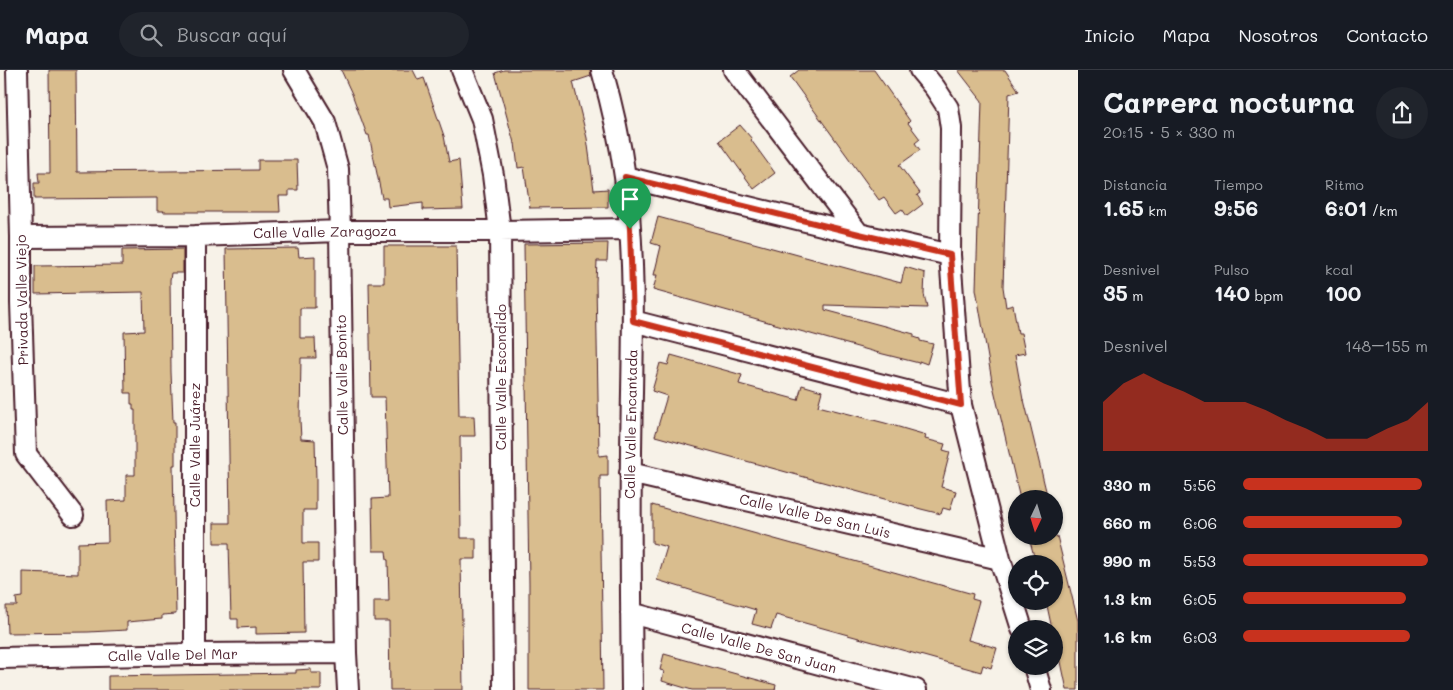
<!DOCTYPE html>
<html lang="es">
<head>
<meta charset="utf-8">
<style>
	body { margin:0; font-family:Mali,sans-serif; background:#20242c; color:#f1f3f6; height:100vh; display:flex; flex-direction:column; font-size:19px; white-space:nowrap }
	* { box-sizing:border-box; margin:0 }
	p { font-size:16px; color:#9ea1a6 }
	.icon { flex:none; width:28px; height:28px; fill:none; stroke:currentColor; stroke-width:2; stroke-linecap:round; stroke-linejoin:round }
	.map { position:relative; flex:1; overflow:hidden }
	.panel { display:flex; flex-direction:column; background:#171b24; width:375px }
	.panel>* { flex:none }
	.needle { width:32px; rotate:184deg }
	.controls { position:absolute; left:1008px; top:420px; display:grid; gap:10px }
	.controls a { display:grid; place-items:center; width:55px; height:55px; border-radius:50%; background:#171b24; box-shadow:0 1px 4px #0004; font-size:25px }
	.pin { position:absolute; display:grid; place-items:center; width:42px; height:42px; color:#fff; margin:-51px -21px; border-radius:50% 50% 50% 0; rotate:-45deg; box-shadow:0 0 5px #0007 }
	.pin .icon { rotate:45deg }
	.round { display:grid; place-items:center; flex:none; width:52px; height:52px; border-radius:26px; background:#20242c }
	.headline { display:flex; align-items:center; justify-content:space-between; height:85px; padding:0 25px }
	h1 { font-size:28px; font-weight:800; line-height:38px }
	.figures { display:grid; grid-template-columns:repeat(3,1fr); gap:8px; height:85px; padding:5px 25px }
	.figures div { display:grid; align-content:center }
	.figures b { font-size:21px; font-weight:800 }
	.figures small { font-size:14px; font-weight:400 }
	.figures p { font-size:14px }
	.chart { height:140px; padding:10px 25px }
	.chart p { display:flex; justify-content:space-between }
	.chart svg { width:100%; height:90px; margin-top:5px; fill:#c8321e; opacity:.7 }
	ul { padding:0 25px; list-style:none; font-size:16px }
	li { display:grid; grid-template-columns:80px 60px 1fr; align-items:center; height:38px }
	li i { height:12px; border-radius:6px; background:#c8321e }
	header { display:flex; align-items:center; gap:30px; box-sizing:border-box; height:70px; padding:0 25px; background:#171b24; border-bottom:1px solid #363941 }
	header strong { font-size:24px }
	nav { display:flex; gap:28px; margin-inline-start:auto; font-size:18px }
	.search { width:350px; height:45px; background:#20242c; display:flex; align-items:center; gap:12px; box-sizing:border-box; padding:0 18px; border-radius:28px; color:#9ea1a6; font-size:19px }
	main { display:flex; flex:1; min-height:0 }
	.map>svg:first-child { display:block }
</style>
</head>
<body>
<header>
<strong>Mapa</strong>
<div class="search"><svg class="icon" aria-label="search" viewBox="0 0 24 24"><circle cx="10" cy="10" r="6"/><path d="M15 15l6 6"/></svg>Buscar aquí</div>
<nav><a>Inicio</a><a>Mapa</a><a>Nosotros</a><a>Contacto</a></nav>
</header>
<main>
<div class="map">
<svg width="1078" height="620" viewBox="0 0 1078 620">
	<rect width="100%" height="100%" fill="#f7f2e8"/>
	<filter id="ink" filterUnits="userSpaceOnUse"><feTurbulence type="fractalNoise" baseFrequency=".02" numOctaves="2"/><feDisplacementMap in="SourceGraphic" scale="10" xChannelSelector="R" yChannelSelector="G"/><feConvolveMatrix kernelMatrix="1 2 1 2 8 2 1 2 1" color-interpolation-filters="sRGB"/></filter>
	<g filter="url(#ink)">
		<path fill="#d9bd8e" stroke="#4a1f2b" d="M49 0H76L77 102 258 100V90H297L298 120H289V126H279L280 142H163L164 141H157V128L34 129V113H39L38 103H50Z
			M341 0H413L418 10 424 8 444 66 449 92 459 90 463 139 423 140V133L388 137 387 128H382L369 65H367L352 24Z
			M504 0H590L591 6 573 12 587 68 594 120 608 119V137L530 138 524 97 518 98 515 73H514L495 3Z
			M799 0H874L910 51 908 53 920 69 915 73 920 80 899 95 920 123 917 125 923 134 907 146 902 139 896 143 884 127 879 130 790 7Z
			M958 0H1005L1019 21 1009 24 1003 217 1006 237 1013 235 1018 263H1021L1025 283 1015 285 1023 330H1024L1027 342 1048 429H1020L992 311 976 219 982 31Z
			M740 55 752 69 751 70 775 103 754 119 719 71Z
			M658 147 901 213 905 197 925 203 924 224 927 238 825 235V240L914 264V267L920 269V271L933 274 927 294 919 291V293L879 283 653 220 657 205H654L661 176 651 173Z
			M608 173 607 191H597L596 212 599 386 608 385V406H600L603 620H529V514L524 174Z
			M384 176H456L459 346H474L475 366H460L461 468H476V489H461L463 620H390L389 551H374V531H389L388 490H387L386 481H373L372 429 388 428 385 327H371L369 213H384Z
			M298 178 299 187 315 186V238H300V268H315L316 288H301L300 350 301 369 315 370 316 410V440H303V473H318V492H303L304 563 256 564V557L238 558V549H231L229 473H214V453H230L226 179Z
			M183 179V203H171L170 210 171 302 173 352H175V395H173L176 544 162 545V549L127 552V560L88 562 7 563 6 536H17L16 528 23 527V502L78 504V473L108 472 107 431 126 430V405H135V340H133V334H131V323H125L124 262 144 261 143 222 35 224V196L122 195V180Z
			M671 285 742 305 739 314 798 330 802 315 822 321 818 336 885 353 926 365 925 369 945 374 943 380 950 382 941 417 956 421 950 440 943 438 941 444 921 439 655 366 667 326 652 321 660 293 668 295Z
			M652 435 973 524 972 529 979 531 968 570 997 578 991 598 983 595 981 602 776 545 771 559 752 554 756 540 657 510 667 477 652 473Z
			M1035 466H1057L1078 551V620H1067L1054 559H1052L1046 531H1054V494H1036L1030 471 1036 470Z
			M664 584 776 615 775 620H692L662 611 664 601 660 600Z
			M311 599V603H321V620H108V606L296 603V600Z"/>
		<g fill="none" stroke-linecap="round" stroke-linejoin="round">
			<defs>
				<path id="street" d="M17 0 21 167V233L26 384 73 445
					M294 0 325 52 338 99 340 161 346 583 348 620
					M462 0 482 49 493 105 500 161 504 620
					M602 0C612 35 620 70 625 107 637 196 632 292 631 382 630 461 631 541 632 620
					M734 0 859 164
					M920 0 935 18 948 38 951 58 950 185 961 335 1000 489 1022 559
					M625 107 859 164 950 185
					M195 166V584
					M21 167 195 166 340 161H500L630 159
					M633 251 961 335
					M630 403 1000 489
					M631 543 916 620
					M0 588 195 584 346 583
					M1034 596 1041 620"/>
			</defs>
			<use href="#street" stroke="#4a1f2b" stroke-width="24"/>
			<use href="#street" stroke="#fff" stroke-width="20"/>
		</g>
	</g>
	<g fill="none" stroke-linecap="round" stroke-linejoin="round" filter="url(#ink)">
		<defs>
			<path id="route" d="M625 107 859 164 950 185 961 335 633 251 630 159Z"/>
		</defs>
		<use href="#route" stroke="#fff" stroke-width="10"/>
		<use href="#route" stroke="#c8321e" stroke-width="6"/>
	</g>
	<g text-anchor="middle" stroke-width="5" stroke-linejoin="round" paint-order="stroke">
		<g font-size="14" fill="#4a1f2b" stroke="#fff">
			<text transform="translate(325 162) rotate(-1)" y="5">Calle Valle Zaragoza</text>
			<text transform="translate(22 230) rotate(-91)" y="5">Privada Valle Viejo</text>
			<text transform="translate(342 305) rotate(-91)" y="5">Calle Valle Bonito</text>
			<text transform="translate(501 307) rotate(-90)" y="5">Calle Valle Escondido</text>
			<text transform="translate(631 354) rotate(-89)" y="5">Calle Valle Encantada</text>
			<text transform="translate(195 375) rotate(-90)" y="5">Calle Valle Juárez</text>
			<text transform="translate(815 446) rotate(13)" y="5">Calle Valle De San Luis</text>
			<text transform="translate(759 578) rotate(15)" y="5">Calle Valle De San Juan</text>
			<text transform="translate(173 585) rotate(-1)" y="5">Calle Valle Del Mar</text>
		</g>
	</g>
</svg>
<div class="controls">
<a><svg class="needle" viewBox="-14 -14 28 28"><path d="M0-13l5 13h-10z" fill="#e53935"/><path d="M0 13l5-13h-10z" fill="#9ea1a6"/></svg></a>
<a><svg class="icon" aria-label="locate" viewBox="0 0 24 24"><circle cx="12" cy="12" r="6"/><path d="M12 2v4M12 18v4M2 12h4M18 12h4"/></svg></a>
<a><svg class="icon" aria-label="layers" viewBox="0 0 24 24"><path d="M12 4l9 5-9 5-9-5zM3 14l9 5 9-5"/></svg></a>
</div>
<div class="pin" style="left:630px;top:159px;background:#1e9e55"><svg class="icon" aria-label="arrive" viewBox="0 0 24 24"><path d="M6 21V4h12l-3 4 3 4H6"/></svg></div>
</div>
<section class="panel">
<div class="headline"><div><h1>Carrera nocturna</h1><p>20:15 · 5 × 330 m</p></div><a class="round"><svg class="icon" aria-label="share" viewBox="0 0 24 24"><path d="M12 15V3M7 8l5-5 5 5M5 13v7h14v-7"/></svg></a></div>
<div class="figures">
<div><p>Distancia</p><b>1.65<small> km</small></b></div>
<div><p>Tiempo</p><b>9:56</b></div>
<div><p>Ritmo</p><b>6:01<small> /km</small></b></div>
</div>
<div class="figures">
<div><p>Desnivel</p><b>35<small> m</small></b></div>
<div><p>Pulso</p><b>140<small> bpm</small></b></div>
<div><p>kcal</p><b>100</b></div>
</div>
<div class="chart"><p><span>Desnivel</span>148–155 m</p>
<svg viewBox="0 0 160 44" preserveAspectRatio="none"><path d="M0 44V20L10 11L20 6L30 11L40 15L50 20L60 20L70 20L80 24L90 29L100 33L110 38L120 38L130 38L140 33L150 29L160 20V44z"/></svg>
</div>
<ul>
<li><b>330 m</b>5:56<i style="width:97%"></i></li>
<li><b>660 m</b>6:06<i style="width:86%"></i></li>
<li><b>990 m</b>5:53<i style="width:100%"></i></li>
<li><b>1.3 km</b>6:05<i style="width:88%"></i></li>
<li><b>1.6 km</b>6:03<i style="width:90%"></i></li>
</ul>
</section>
</main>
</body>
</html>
